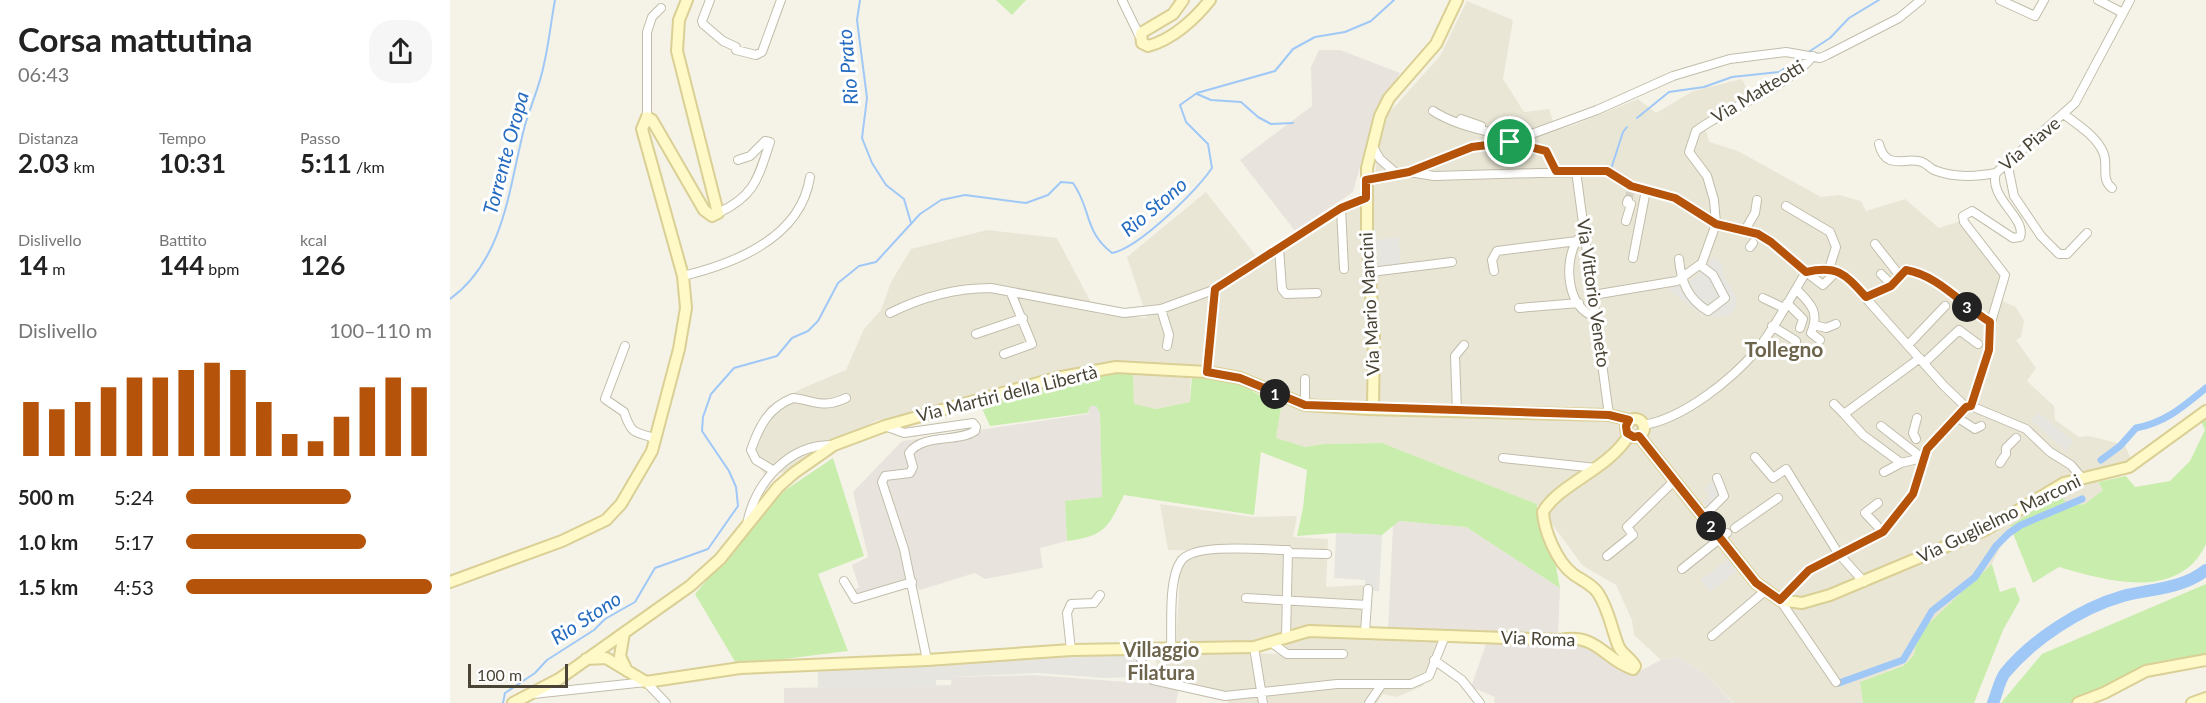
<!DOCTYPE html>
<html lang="it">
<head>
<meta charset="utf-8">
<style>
	body { margin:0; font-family:Lato,sans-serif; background:#f6f6f6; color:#222; height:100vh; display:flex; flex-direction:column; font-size:22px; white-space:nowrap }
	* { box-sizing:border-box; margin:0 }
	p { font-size:20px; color:#767676 }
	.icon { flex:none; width:33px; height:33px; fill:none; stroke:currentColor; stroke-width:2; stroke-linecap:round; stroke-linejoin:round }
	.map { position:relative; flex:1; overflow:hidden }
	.panel { display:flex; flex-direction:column; background:#fff; width:450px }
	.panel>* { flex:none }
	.scale { position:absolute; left:18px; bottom:15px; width:100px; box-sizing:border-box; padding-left:6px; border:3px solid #4a4436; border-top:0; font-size:16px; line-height:21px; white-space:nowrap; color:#4a4436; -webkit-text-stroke:4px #fff; paint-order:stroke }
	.pin { position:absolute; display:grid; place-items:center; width:51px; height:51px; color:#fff; margin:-26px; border:3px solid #fff; border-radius:50%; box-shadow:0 2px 6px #0007 }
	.km { position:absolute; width:30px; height:30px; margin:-15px; border-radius:50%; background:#222; color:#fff; font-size:16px; line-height:30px; text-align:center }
	.round { display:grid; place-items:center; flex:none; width:63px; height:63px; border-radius:24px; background:#f6f6f6 }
	.summary { display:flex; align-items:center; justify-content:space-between; height:102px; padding:0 18px }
	h1 { font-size:33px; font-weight:700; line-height:45px }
	.stats { display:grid; grid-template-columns:repeat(3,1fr); gap:9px; height:102px; padding:6px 18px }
	.stats div { display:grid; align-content:center }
	.stats b { font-size:26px; font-weight:700 }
	.stats small { font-size:16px; font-weight:400 }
	.stats p { font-size:16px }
	.chart { height:168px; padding:12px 18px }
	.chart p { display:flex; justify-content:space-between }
	.chart svg { width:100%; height:108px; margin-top:6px; stroke:#b45309; stroke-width:6 }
	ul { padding:0 18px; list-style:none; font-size:20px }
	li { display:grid; grid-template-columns:96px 72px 1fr; align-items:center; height:45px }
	li i { height:15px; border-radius:8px; background:#b45309 }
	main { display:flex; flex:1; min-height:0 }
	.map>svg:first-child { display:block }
</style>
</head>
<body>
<main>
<section class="panel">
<div class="summary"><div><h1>Corsa mattutina</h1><p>06:43</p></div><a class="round"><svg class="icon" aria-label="share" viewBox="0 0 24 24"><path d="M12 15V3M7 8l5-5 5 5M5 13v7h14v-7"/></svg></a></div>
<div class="stats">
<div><p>Distanza</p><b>2.03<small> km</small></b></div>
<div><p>Tempo</p><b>10:31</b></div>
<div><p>Passo</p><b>5:11<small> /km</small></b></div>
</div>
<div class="stats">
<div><p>Dislivello</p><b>14<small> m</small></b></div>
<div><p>Battito</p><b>144<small> bpm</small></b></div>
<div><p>kcal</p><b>126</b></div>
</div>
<div class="chart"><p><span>Dislivello</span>100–110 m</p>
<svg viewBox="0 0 160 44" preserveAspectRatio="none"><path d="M5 44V22M15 44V25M25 44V22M35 44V16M45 44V12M55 44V12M65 44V9M75 44V6M85 44V9M95 44V22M105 44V35M115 44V38M125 44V28M135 44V16M145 44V12M155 44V16"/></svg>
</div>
<ul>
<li><b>500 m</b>5:24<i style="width:67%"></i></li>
<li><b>1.0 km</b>5:17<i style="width:73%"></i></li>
<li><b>1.5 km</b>4:53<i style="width:100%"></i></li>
</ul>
</section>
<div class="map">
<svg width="1756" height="703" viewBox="0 0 1756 703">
	<rect width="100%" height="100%" fill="#f5f3e8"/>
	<path fill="#eae6d6" d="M1017 1 1063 20 1053 79 1074 112 1099 109 1106 130 1124 125 1188 99 1206 113 1243 91 1292 79 1304 104 1256 130 1259 142 1288 151 1371 197 1389 195 1411 201 1416 211 1455 199 1489 228 1517 219 1559 273 1552 301 1566 307 1574 321 1571 337 1566 340 1586 368 1577 381 1604 406 1605 420 1629 437 1639 436 1675 445 1681 459 1640 472 1653 490 1635 504 1619 506 1561 526 1542 564 1467 637 1464 655 1452 666 1410 682 1413 703H1284L1255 674 1228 657 1211 660 1184 635 1182 620 1166 585 1133 566 1087 504 932 443 874 444 855 447 825 438 831 407 829 391 777 369 741 367 740 402 706 409 684 405 683 373 686 362 627 368 446 419 428 420 393 437 339 472 314 474 296 449 318 406 353 388 396 370 414 329 431 310 441 282 461 249 537 230 607 238 647 314 697 318 677 257 756 192 813 265 922 196 930 138 939 113 990 56Z
		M710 504 803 517 847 516 843 537 878 539 876 587 913 585 920 602 918 630 840 628 843 542 841 552 718 550Z
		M758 553 836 554 831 633 800 645 726 647 730 571 741 556Z
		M995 636 973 686 947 697 933 694 927 703H778L779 693 733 685 708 675 705 655 732 652 834 654 836 644 860 637Z"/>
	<path fill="#e8e4dd" d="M869 50H890L950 73 923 121 903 192 845 231 790 160 862 106 861 67Z
		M640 406H646L650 413 652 497 615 501 617 541 590 548 593 568 535 579 525 573 470 590 463 583 400 602 399 593 409 587 402 565 418 557 403 492 452 441 638 414Z
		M948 521 1016 527 1110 588 1108 637 1134 642 1182 675 1211 660 1228 657 1255 674 1283 703H1044L1045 697 1021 687 1037 641 938 633 943 525Z
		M584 675 703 684 729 689 726 703H334V688L501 685 502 677Z"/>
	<path fill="#c9edad" d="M546 0H576L562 15Z
		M683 373 684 404 706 409 740 402 742 376 788 383 831 407 826 438 855 447 874 444 932 443 1087 504 1088 525 1105 561 1110 588 1016 527 949 521 932 535 886 533 847 536 853 508 857 470 811 452 804 515 674 495C658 527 656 536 617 541L615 501 652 497 650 413 646 406H640L638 413 540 426 530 404 635 375Z
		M1756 417V544C1729 602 1657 581 1609 567L1583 583 1560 526 1609 494 1619 506 1635 504 1653 490 1648 482 1676 476 1685 487 1720 481 1740 461 1755 430 1751 421Z
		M383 458 414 556 368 574 398 651 287 665 245 594 328 495Z
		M1542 564 1550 592 1565 587 1570 600 1553 630 1524 703H1413L1410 682 1453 666 1464 655 1467 637 1476 626Z
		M1756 584V654L1705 662 1620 703H1551L1592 654Z"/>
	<path fill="#e6e5e0" d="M948 237 951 266 929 268 926 240Z
		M1263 257 1271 262 1275 278 1286 297 1287 304 1281 315 1263 317 1251 314 1218 289 1234 284 1247 276Z
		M1588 412 1623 441 1617 452 1581 420Z
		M1265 479 1278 493 1259 509 1253 502 1260 495 1254 489Z
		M886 533 932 535 929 591 915 590V580L884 578Z
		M1280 558 1289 569 1260 592 1250 580Z
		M687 653V677L653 678 589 673 502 677V680H486V686L368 688V670L500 660Z"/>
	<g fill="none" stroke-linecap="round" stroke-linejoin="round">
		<path stroke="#a0c8f7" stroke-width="2" d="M410 0 407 20 417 98 412 138 422 163 436 185 454 199 461 223
			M1357 53 1380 38 1399 18 1429 0
			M747 94 761 100 791 102 808 117 821 124 843 123
			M1187 118 1219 92 1254 87 1282 77 1329 72 1352 57
			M1161 169 1173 132 1177 127
			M0 299C55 259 59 186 75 125 81 105 90 85 94 64 99 43 101 21 105 0
			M53 703 55 693 85 673 97 660 144 630 155 619 185 602 205 568 258 549 288 506 286 487 279 471 252 431 253 417 261 394 284 368 327 356 342 338 358 331 368 321 388 283 409 266 426 262 470 214 491 200 515 195 576 203 598 195 611 182 623 183C642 210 633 230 662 253 689 248 746 191 762 168L758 144 736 122 730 105 747 93 825 71 843 49 865 37 895 32 921 21 944 0"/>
		<path stroke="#a0c8f7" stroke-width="7" d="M1651 460 1670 446 1686 428C1715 423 1734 406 1756 388
			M1389 683 1453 660 1482 611 1525 577 1546 546 1559 533 1571 525 1632 499"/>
		<path stroke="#a0c8f7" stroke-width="12" d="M1543 703C1547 694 1549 681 1555 673 1583 639 1631 608 1673 596 1700 589 1733 589 1756 570"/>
		<path stroke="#d3d0c4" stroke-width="8" stroke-dasharray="8 4" stroke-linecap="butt" d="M1178 200 1181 190"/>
		<defs>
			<path id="street" d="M260 0 252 21 253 24 273 41 286 47V50L306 55 312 52 331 0
				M672 0 690 37
				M1550 0 1585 16 1594 0
				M1648 0 1673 13
				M983 111C1008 127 1036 130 1064 139
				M1615 115C1628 125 1646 136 1653 152 1659 164 1650 179 1662 188
				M197 117V32L202 17 211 8
				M1011 119 1031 126
				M1060 142 1096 151 1106 171
				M1429 144C1436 172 1456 156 1472 162 1477 164 1480 168 1484 170 1504 178 1525 177 1546 173
				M923 147 930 159 947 174
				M1557 162 1564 196 1591 236 1609 254H1617L1637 233
				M1126 171 1159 415
				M959 172 1022 147 1060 142 1147 110 1223 76 1280 59 1336 52 1370 58 1377 55 1449 18 1471 0
				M916 180 959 172 984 176 1157 171 1181 185 1225 198 1266 224 1308 234 1321 242 1344 263 1373 285 1387 271
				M1336 206 1380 232 1386 247 1379 269
				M891 208 894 269
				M268 213C305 196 308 178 320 142L315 141 300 156 288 160
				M1176 221 1181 204 1177 203 1178 200
				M1295 230 1305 213 1307 200
				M1128 239C1113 260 1116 311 1147 317
				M1425 244 1450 276
				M1300 247 1303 243
				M829 248 832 289 836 294 867 293
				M1183 258 1196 190
				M1229 259C1231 282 1238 299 1258 311L1275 298 1263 275 1250 265
				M1044 271 1042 260 1047 251 1127 241
				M921 272 1002 262
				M1431 274 1438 281
				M233 276C287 263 351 237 360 177
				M1346 289C1361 304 1370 312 1361 333L1370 340
				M1143 295 1227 281 1252 263 1266 224 1264 200 1257 176 1239 152 1246 131C1279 106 1339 87 1363 56
				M1415 297 1441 286 1456 269C1488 275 1513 306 1541 322
				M1313 298 1334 308
				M1337 303 1353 319 1350 328
				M1069 308 1129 303
				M711 309 719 335 717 346
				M440 313C472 297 505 288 541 288L674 313 711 309 766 289 891 208 916 198
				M1364 325 1376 328 1386 324
				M1322 326 1346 341 1345 351
				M526 334 573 318
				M1458 345 1495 306
				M175 346 155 399 174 412C181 433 183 432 205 438
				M554 354 582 344 561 293
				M1474 363 1509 330 1528 344
				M757 372 766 289
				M1384 404 1394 414
				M855 405V379
				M1521 406 1539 350 1541 322 1555 275 1514 222 1513 216 1522 211 1563 238 1570 237C1577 218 1538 198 1546 173L1625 103 1680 0
				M1007 412 1005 356 1014 345
				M1508 418 1525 429 1531 426
				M1194 425C1234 418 1281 380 1307 350 1326 326 1340 298 1356 272L1379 269 1397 277 1494 386 1516 407 1521 406 1576 429 1600 452 1621 465 1631 477
				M435 426 454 433 523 423 526 427 525 431C507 443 473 433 459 453L463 467 460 473 435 476 432 482 454 549 477 660
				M1431 426 1472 458
				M1466 439 1463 433 1467 418
				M1305 457 1323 478 1336 469 1388 553 1414 582
				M1053 458 1146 468
				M1451 463 1413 435 1394 414 1470 358
				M1550 463 1556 454V448L1566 438
				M324 471 306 460 301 450C309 426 319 407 343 398 367 401 372 409 396 398
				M1434 472 1451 463 1472 458
				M1428 503 1415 513 1433 532
				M1253 517 1274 496 1267 478
				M297 524C305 483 339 443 384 445
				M1285 528 1328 498
				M838 553 877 554
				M1157 556 1183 535 1177 527 1224 481
				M1232 569 1277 533
				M394 581 405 599 462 582
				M796 598 917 605
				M915 632 918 589
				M1262 636 1315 591
				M822 643 837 654H893
				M804 647 813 703
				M688 648 692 663 703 680 775 696 887 684H961L979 676 995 636
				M721 648C722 625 718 579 731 561 743 542 816 550 838 550L836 637
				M621 650 617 613 621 604 644 603 650 595
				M984 660 1012 680 1030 703
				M1386 682 1330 600 1359 570 1433 532 1463 494 1477 449 1516 407
				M83 694 196 682 216 703
				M919 703 932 684"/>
			<path id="secondary" d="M733 0 723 14 691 33 692 43 698 46C722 40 745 19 760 0
				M923 409 924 338 917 233V168L930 116 939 98 986 44 1007 0
				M1176 428a9 9 0 1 1 18 0a9 9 0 1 1-18 0Z
				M1189 436 1306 583 1330 600 1352 603 1380 595 1535 530 1614 483 1679 467 1756 411
				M0 582 112 541 156 520 171 504 202 451 229 349 236 308 233 276 192 129 197 117 202 120 254 210 262 216 268 213 227 51 229 20 237 0
				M174 633 170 656 177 671
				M136 659 156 658 196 682 290 668 477 660 621 650 804 647 859 631 1110 640C1148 633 1153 659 1183 669L1185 666C1181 658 1171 654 1168 645 1161 627 1159 610 1148 593 1142 584 1131 580 1123 574 1107 562 1094 531 1093 512 1109 484 1159 469 1179 435
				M63 703 109 679 240 586 270 559 328 487 344 473 384 445 435 426 606 378 666 367 757 372 790 378 855 405 918 409 1159 415 1179 420
				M1628 703 1654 693 1696 671 1756 660
				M1742 703 1756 698"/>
		</defs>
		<use href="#street" stroke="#c2bdaa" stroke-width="10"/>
		<use href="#secondary" stroke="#dacf94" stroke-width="14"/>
		<use href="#street" stroke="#fff" stroke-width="8"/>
		<use href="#secondary" stroke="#fff9c8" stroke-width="10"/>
	</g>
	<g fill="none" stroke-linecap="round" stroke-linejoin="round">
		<defs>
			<path id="route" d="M1060 142 1096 151 1106 171H1157L1181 186 1225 198 1266 224 1308 234 1321 242 1356 272C1388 265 1395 274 1416 297L1441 286 1456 270C1488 275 1513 306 1540 322L1539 350 1521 406 1516 407 1477 449 1463 494 1433 532 1359 570 1330 600 1306 583 1189 436 1184 437 1177 433 1176 426 1179 420 1159 415 855 405 790 378 757 372 765 289 891 208 916 198V180L959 172 1022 147Z"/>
		</defs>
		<use href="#route" stroke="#fff" stroke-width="12"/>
		<use href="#route" stroke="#b45309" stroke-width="8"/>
	</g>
	<g text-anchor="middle" stroke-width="6" stroke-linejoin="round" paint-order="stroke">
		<g font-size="18" fill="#4a4436" stroke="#fff">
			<text transform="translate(1308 92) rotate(-31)" y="6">Via Matteotti</text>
			<text transform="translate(1580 144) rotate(-40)" y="6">Via Piave</text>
			<text transform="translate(1143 293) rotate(82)" y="6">Via Vittorio Veneto</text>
			<text transform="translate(920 304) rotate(-93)" y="6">Via Mario Mancini</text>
			<text transform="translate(557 394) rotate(-14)" y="6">Via Martiri della Libertà</text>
			<text transform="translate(1549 519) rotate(-26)" y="6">Via Guglielmo Marconi</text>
			<text transform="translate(1088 639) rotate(2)" y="6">Via Roma</text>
		</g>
		<g font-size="20" font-style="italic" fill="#246bc0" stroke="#fff">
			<text transform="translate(398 67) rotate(-95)" y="7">Rio Prato</text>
			<text transform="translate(56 153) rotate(-75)" y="7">Torrente Oropa</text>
			<text transform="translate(704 207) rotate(-40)" y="7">Rio Stono</text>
			<text transform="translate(136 618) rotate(-33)" y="7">Rio Stono</text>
		</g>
		<g font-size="20" font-weight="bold" fill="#6d644c" stroke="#fff">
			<text x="711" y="657">Villaggio<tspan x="711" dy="23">Filatura</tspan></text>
		</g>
		<g font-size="21" font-weight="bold" fill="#6d644c" stroke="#fff">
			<text x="1334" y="357">Tollegno</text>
		</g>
	</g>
</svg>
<div class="scale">100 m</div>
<div class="pin" style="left:1060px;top:142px;background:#1e9e55"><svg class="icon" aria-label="arrive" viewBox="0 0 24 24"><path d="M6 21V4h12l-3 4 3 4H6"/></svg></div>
<b class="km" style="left:825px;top:394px">1</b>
<b class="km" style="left:1261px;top:526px">2</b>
<b class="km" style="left:1517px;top:307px">3</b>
</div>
</main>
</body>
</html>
